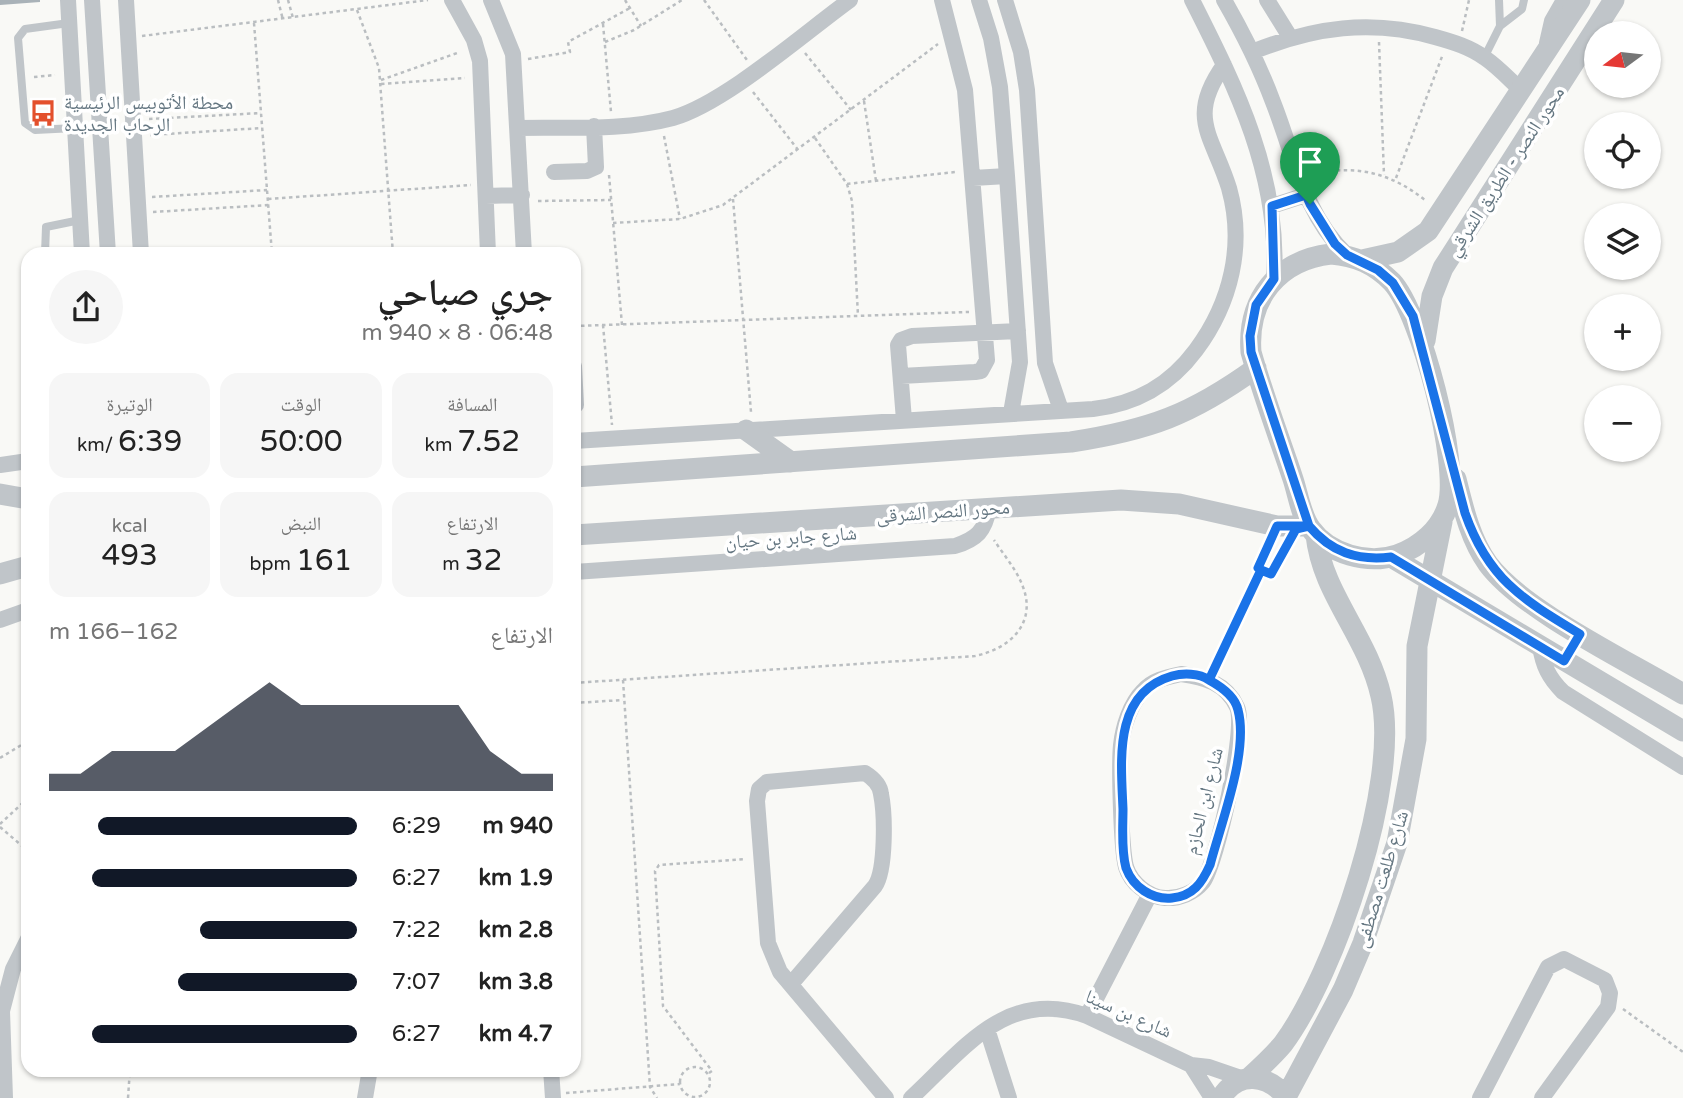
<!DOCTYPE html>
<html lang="ar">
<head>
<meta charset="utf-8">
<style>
	body { margin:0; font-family:"Varela Round","Noto Naskh Arabic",sans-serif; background:#f6f6f6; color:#222; direction:rtl; height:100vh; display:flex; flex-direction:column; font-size:26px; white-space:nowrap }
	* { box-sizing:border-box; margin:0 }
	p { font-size:23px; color:#767676 }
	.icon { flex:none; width:38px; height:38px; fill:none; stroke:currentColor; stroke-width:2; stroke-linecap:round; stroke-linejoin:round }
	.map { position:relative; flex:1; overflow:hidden; direction:ltr }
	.drawer { position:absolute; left:21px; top:247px; width:560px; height:830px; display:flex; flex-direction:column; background:#fff; border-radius:21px; box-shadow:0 2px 5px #0004; direction:rtl }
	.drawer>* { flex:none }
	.needle { width:46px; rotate:255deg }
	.fabs { position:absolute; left:1584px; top:21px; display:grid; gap:14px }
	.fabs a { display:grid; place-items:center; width:77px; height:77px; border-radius:50%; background:#fff; box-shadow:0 2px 5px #0004; font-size:35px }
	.pin { position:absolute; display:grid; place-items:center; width:60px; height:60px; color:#fff; margin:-72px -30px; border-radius:50% 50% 50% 0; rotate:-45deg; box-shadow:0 0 7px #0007 }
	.pin .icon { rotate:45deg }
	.round { display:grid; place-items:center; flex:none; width:74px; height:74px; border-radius:37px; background:#f6f6f6 }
	.headline { display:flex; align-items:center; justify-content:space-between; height:119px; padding:0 28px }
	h1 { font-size:38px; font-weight:600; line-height:52px }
	.stats { display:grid; grid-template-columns:repeat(3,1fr); gap:10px; height:119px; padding:7px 28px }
	.stats div { display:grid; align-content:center; border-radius:18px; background:#f6f6f6; text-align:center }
	.stats b { font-size:30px; font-weight:600 }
	.stats small { font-size:19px; font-weight:400 }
	.stats p { font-size:19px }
	.chart { height:196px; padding:14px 28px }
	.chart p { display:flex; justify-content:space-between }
	.chart svg { width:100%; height:126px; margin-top:7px; fill:#111827; opacity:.7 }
	ul { padding:0 28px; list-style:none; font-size:23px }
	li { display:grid; grid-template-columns:112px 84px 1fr; align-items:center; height:52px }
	li i { height:18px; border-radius:9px; background:#111827 }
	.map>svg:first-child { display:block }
</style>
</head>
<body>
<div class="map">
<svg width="1683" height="1098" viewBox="0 0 1683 1098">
	<rect width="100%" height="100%" fill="#f9f9f6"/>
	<path fill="#a9b2b8" d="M0 0H40V2L0 5Z"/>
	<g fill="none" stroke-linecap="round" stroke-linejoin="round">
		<path stroke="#babec1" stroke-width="2.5" stroke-dasharray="3.5 3.5" stroke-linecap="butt" d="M278 0 283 20
			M288 0 293 18
			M625 0 641 26
			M704 0 747 60
			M357 10 379 68 393 254
			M254 23 272 254
			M603 24 611 112
			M1462 31 1469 0
			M142 36 428 0
			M605 42 634 30 682 0
			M1379 42 1384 175
			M805 53 851 110
			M528 59 570 52 568 42 630 8
			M34 77 55 75
			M381 80 460 52
			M381 84 465 78
			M753 92 799 151
			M864 101 876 181
			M149 119 261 113
			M150 135 262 128
			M664 136 680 219
			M815 138 847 184 852 201 858 316
			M1316 174C1357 164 1393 174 1426 201
			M609 175 622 325
			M1396 178 1443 54
			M847 184 955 172
			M152 197 267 190
			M268 199 471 185
			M733 199 751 412
			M538 201 611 200
			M153 212 269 205
			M613 223 680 219 723 205 938 44
			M603 325 612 425
			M574 326 969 312
			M1270 542 1258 568 1270 574 1288 544
			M1214 667 1261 570
			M623 680 650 1087 657 1098
			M574 683 975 656C1009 649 1037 624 1023 587 1017 570 1003 554 994 540
			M574 683 576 703
			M574 703 623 700
			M0 758 28 741
			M0 824 28 798
			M0 827 28 851
			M1623 1009 1683 1052
			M680 1082a15 15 0 1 1 30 0a15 15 0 1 1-30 0Z
			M709 1073 712 1071 663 1006 655 871 659 865 746 859
			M566 1093 680 1084
			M128 1098 130 1069"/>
		<path stroke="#c0c5c9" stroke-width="8" d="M1499 0 1500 26
			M69 23 25 29 18 38 25 123 35 130 75 128
			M1484 58 1500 26 1522 9 1524 0
			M45 254 46 227 80 220"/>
		<path stroke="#c0c5c9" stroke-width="16" d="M68 0 82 254
			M92 0 108 254
			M126 0 141 254
			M452 0 474 40 480 61 488 254
			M491 0 513 54 524 254
			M979 0 991 38 1000 87 1007 176 1020 362 1011 413
			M1005 0 1021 52 1027 90 1045 363 1061 410
			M1192 0C1237 89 1280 176 1274 279
			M1224 0C1243 33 1260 67 1273 102 1294 155 1304 215 1347 255
			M1267 0 1290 37
			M1547 43 1552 21 1564 0
			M1252 52C1314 27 1371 19 1435 37 1453 42 1470 47 1485 58 1498 67 1509 79 1521 90
			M518 128C568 127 624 131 673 118 725 103 803 34 850 0
			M554 172 587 171 596 167 594 126
			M973 178 1007 176
			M486 196 522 195
			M1272 206 1306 195
			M574 366 576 405
			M901 376 975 372 981 371 987 360 965 90 942 0
			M904 420 898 345 901 340 912 336 1018 331
			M574 441 1093 409C1137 404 1170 385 1196 350 1231 303 1245 245 1229 188 1213 136 1186 118 1224 65
			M0 465 28 461
			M574 572 955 546C977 539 985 531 989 508
			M0 620 28 610
			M1540 646C1543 666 1549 678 1563 692L1683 767
			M1181 674C1204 677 1226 683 1237 707 1247 728 1217 862 1203 882 1194 893 1179 899 1165 898 1148 897 1131 883 1126 867 1121 848 1119 765 1121 745 1123 727 1130 704 1143 691 1152 680 1167 677 1181 674Z
			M791 984 875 886C886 870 885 814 881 794 880 784 873 778 865 773L767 782 759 789 757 801 768 943 780 972 886 1098
			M1087 1016 1150 894
			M987 1029 1009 1098
			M1191 1065 1212 1098
			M551 1069 553 1098
			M5 1098 2 1011 13 969 28 939
			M365 1098 370 1069
			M911 1098C964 1049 1007 987 1087 1016L1191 1065 1209 1067 1244 1079
			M1480 1098 1548 967 1564 959 1605 980 1610 993 1608 1007 1542 1098"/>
		<path stroke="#c0c5c9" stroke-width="21" d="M1331 254C1356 256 1374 264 1392 282 1421 313 1460 465 1448 505 1441 529 1420 547 1397 555 1368 565 1329 554 1311 529 1301 516 1298 494 1293 479 1279 437 1263 395 1251 352 1247 299 1278 260 1331 254Z
			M1362 260 1398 252 1428 231 1580 0
			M1425 341 1432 296 1443 268 1614 0
			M746 430 791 462
			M574 477 1071 442C1149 430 1191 415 1256 368
			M1456 479C1463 507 1470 539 1488 564 1523 611 1630 662 1683 694
			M0 494 28 499
			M574 535 1121 500 1179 504 1277 526H1309
			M1391 557 1683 731
			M0 574 28 566
			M1249 1078C1261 1067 1273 1056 1283 1044 1335 974 1401 782 1381 696 1367 635 1322 594 1316 535
			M1286 1097 1343 990 1363 943 1397 843 1416 739 1417 646 1442 522
			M1221 1098C1238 1070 1268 1074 1287 1098"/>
	</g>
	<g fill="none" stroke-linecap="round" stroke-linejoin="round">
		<defs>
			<path id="route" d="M1310 204 1306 195 1272 206 1274 279 1256 305 1250 336 1251 352 1309 526 1296 529 1271 574 1261 570 1209 680C1220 686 1235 696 1238 710 1249 752 1221 823 1210 865 1202 883 1193 896 1172 898 1152 900 1133 887 1126 868 1121 850 1123 827 1123 809 1121 760 1113 693 1172 676 1183 673 1199 673 1209 680L1261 570 1258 568 1277 526H1309C1331 552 1357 561 1391 557L1564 661 1580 634C1522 599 1488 579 1465 513L1413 316 1393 283 1378 270 1347 255 1335 244 1310 204"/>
		</defs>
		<use href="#route" stroke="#fff" stroke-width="14"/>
		<use href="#route" stroke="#1a73e8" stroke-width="9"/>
	</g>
	<defs>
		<symbol id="bus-bare" viewBox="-9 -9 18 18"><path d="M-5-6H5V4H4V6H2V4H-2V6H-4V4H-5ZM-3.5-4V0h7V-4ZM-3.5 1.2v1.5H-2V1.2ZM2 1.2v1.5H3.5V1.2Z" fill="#e3502c" stroke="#fff" stroke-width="2.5" paint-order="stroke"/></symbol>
	</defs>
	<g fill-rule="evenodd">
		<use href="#bus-bare" x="24" y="94" width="38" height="38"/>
	</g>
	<g text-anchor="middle" stroke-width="7" stroke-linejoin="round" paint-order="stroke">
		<g font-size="19" fill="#647681" stroke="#fff" text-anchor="start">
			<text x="64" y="109">محطة الأتوبيس الرئيسية<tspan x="64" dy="22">الرحاب الجديدة</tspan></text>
		</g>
		<g font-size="19" fill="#647681" stroke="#fff">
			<text transform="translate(1505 171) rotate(-57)" y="7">محور النصر - الطريق الشرقي</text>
			<text transform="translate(943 511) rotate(-4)" y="7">محور النصر الشرقى</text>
			<text transform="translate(791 537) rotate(-4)" y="7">شارع جابر بن حيان</text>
			<text transform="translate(1203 801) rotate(-76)" y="7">شارع ابن الحازم</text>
			<text transform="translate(1381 879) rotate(-73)" y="7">شارع طلعت مصطفى</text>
			<text transform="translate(1129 1013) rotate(24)" y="7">شارع بن سينا</text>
		</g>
	</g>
</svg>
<div class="fabs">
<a><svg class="needle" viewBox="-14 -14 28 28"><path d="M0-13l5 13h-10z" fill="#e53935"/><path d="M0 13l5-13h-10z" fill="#767676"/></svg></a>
<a><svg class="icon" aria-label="locate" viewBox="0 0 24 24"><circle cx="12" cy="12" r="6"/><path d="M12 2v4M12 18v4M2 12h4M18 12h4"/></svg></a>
<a><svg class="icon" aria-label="layers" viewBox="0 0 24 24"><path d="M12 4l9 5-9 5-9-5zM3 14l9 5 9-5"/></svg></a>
<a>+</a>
<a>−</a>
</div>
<div class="pin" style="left:1310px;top:204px;background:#1e9e55"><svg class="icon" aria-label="arrive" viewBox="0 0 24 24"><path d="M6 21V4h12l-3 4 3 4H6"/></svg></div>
<section class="drawer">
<div class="headline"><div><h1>جري صباحي</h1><p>06:48 · 8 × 940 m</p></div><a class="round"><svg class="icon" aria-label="share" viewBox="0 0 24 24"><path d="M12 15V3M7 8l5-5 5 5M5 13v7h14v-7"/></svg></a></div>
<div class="stats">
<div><p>المسافة</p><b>7.52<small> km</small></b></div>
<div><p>الوقت</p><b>50:00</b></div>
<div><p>الوتيرة</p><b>6:39<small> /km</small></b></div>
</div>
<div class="stats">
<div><p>الارتفاع</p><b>32<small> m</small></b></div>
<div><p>النبض</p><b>161<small> bpm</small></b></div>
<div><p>kcal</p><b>493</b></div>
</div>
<div class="chart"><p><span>الارتفاع</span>162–166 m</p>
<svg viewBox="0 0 160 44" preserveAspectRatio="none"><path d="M0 44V38L10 38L20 30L30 30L40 30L50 22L60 14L70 6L80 14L90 14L100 14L110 14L120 14L130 14L140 30L150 38L160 38V44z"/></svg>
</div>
<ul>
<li><b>940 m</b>6:29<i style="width:84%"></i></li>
<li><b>1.9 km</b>6:27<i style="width:86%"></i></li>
<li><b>2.8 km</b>7:22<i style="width:51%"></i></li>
<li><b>3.8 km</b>7:07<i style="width:58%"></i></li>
<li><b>4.7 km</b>6:27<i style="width:86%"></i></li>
</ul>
</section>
</div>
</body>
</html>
